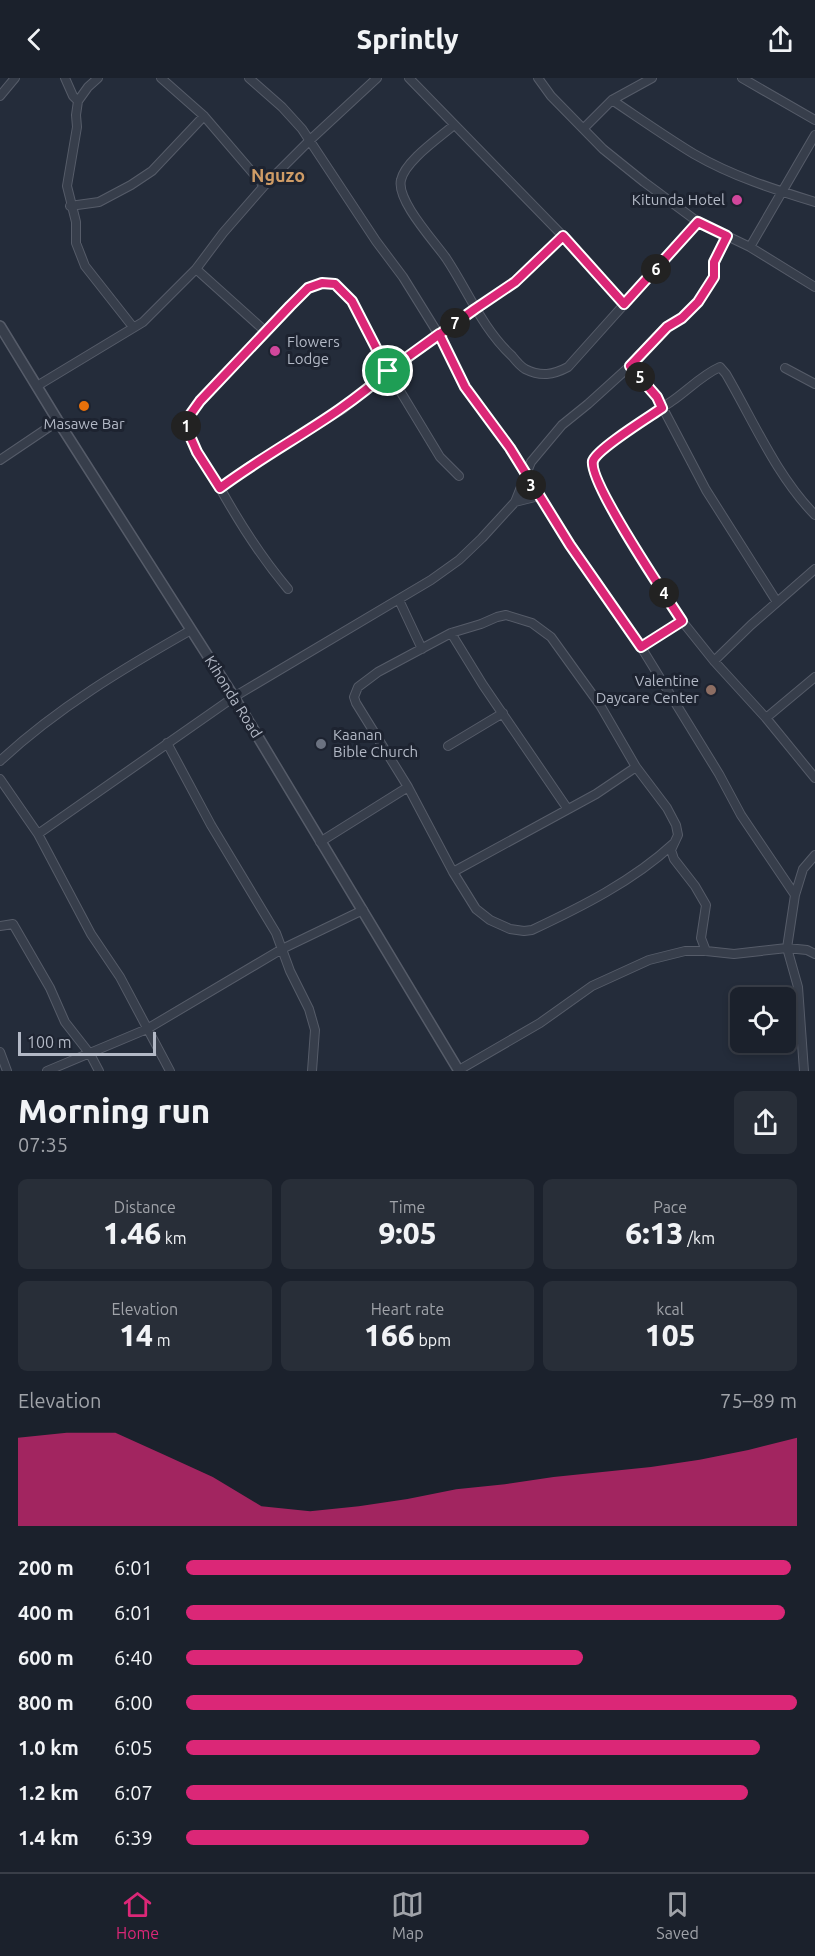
<!DOCTYPE html>
<html lang="en">
<head>
<meta charset="utf-8">
<style>
	body { margin:0; font-family:Ubuntu,sans-serif; background:#282e38; color:#f1f3f6; height:100vh; display:flex; flex-direction:column; font-size:22px; white-space:nowrap }
	* { box-sizing:border-box; margin:0 }
	p { font-size:20px; color:#a0a3a9 }
	.icon { flex:none; width:33px; height:33px; fill:none; stroke:currentColor; stroke-width:2; stroke-linecap:round; stroke-linejoin:round }
	.map { position:relative; height:993px; overflow:hidden }
	.panel { display:flex; flex-direction:column; background:#1b212c; flex:1 }
	.panel>* { flex:none }
	.tools { position:absolute; left:730px; top:909px; display:grid; gap:12px }
	.tools a { display:grid; place-items:center; width:66px; height:66px; border-radius:9px; background:#1b212c; box-shadow:0 3px 9px #0003,0 0 0 2px #393e48; font-size:30px }
	.scale { position:absolute; left:18px; bottom:15px; width:138px; box-sizing:border-box; padding-left:6px; border:3px solid #b3b9c6; border-top:0; font-size:16px; line-height:21px; white-space:nowrap; color:#b3b9c6; -webkit-text-stroke:4px #1d2330; paint-order:stroke }
	.pin { position:absolute; display:grid; place-items:center; width:51px; height:51px; color:#fff; margin:-26px; border:3px solid #fff; border-radius:50%; box-shadow:0 2px 6px #0007 }
	.km { position:absolute; width:30px; height:30px; margin:-15px; border-radius:50%; background:#222; color:#fff; font-size:16px; line-height:30px; text-align:center }
	.round { display:grid; place-items:center; flex:none; width:63px; height:63px; border-radius:9px; background:#282e38 }
	.headline { display:flex; align-items:center; justify-content:space-between; height:102px; padding:0 18px }
	h1 { font-size:33px; font-weight:800; line-height:45px }
	.metrics { display:grid; grid-template-columns:repeat(3,1fr); gap:9px; height:102px; padding:6px 18px }
	.metrics div { display:grid; align-content:center; border-radius:9px; background:#282e38; text-align:center }
	.metrics b { font-size:30px; font-weight:800 }
	.metrics small { font-size:16px; font-weight:400 }
	.metrics p { font-size:16px }
	.chart { height:168px; padding:12px 18px }
	.chart p { display:flex; justify-content:space-between }
	.chart svg { width:100%; height:108px; margin-top:6px; fill:#db2777; opacity:.7 }
	ul { padding:0 18px; list-style:none; font-size:20px }
	li { display:grid; grid-template-columns:96px 72px 1fr; align-items:center; height:45px }
	li i { height:15px; border-radius:8px; background:#db2777 }
	header { display:flex; justify-content:space-between; align-items:center; height:78px; padding:0 18px; background:#1b212c; font-size:27px; font-weight:800 }
	.dock { display:flex; justify-content:space-around; align-items:center; height:84px; border-top:2px solid #393e48; background:#1b212c; font-size:16px; color:#a0a3a9 }
	.dock a { display:grid; justify-items:center; gap:3px }
	.dock .selected { color:#db2777 }
	.map>svg:first-child { display:block }
</style>
</head>
<body>
<header><svg class="icon" aria-label="back" viewBox="0 0 24 24"><path d="M15 5l-7 7 7 7"/></svg>Sprintly<svg class="icon" aria-label="share" viewBox="0 0 24 24"><path d="M12 15V3M7 8l5-5 5 5M5 13v7h14v-7"/></svg></header>
<div class="map">
<svg width="815" height="993" viewBox="0 0 815 993">
	<rect width="100%" height="100%" fill="#242c3a"/>
	<g fill="none" stroke-linecap="round" stroke-linejoin="round">
		<defs>
			<path id="minor" d="M65 0 73 18 78 23 76 37 77 49 67 108 76 144V165L85 188 133 249
				M161 0 204 38 264 108
				M249 0 282 29 302 51 376 163 403 199 439 257 465 309 510 370 570 467 641 569 719 696 741 737 795 817 787 870 798 909 804 993
				M409 0 563 158 624 226
				M538 0 551 18 603 71 644 104 698 144 750 169 815 209
				M742 0 815 42
				M0 18 15 0
				M612 22C639 40 666 59 694 76 732 98 773 111 815 124
				M78 23 88 9 98 0
				M454 47C439 60 405 83 401 102 396 122 434 163 446 180 468 213 482 250 512 278 516 283 520 288 525 291 541 299 553 297 568 289L698 144
				M584 50 612 22 652 0
				M70 128 99 124 131 107 152 93 204 38
				M750 169 815 57
				M196 191 265 253
				M630 288 657 319 706 412 777 524
				M785 290 815 306
				M37 308 143 244 196 191 223 155 264 108 309 63 377 0
				M0 382 58 343
				M220 410 250 388 343 331 388 293 475 231 515 204 563 158
				M515 424 539 418
				M288 511C261 479 240 446 220 410 208 390 194 372 186 349L190 337 200 323 308 210 322 205 335 206 352 223 388 293 440 379 459 398
				M399 522 422 571
				M682 543C667 520 589 404 593 384 596 371 658 333 672 323 688 312 702 297 720 289L726 296C754 344 776 397 815 437
				M451 555 483 607 567 730
				M641 569 682 543 714 583 766 640 815 700
				M714 583 751 547 815 491
				M766 640 815 599
				M167 665 211 747 276 855 290 893 309 931 315 952 312 993
				M448 668 503 635
				M0 683C57 630 124 590 191 552
				M0 701 38 756 91 856 120 899 170 993
				M38 756 234 619 431 502 459 482 482 460 515 424 531 384 562 347 588 326 630 288 667 249 682 240 698 224 714 199V184L727 158
				M320 764 408 709
				M673 766C633 803 581 829 532 852L524 853 510 851 490 842 476 831 453 794 408 709 356 625 354 619 358 609 378 594 451 555 481 546 497 539 506 537 532 545 551 559 600 627 636 689 667 730 676 747 678 757 671 772 674 781 695 808 706 827 701 860 706 873
				M453 794 596 716 636 689
				M795 817 803 791 815 777
				M0 848 13 846 50 910 65 944 90 976 99 993
				M0 974 7 993
				M459 992 540 945 592 908 649 882 685 873H706L734 876 787 870 807 872 815 876
				M47 993 147 951 282 871 363 832"/>
			<path id="tertiary" d="M0 248 58 343 234 619 459 993"/>
		</defs>
		<use href="#minor" stroke="#565c69" stroke-width="10"/>
		<use href="#tertiary" stroke="#565c69" stroke-width="12"/>
		<use href="#minor" stroke="#373e4b" stroke-width="8"/>
		<use href="#tertiary" stroke="#373e4b" stroke-width="9"/>
	</g>
	<g fill="none" stroke-linecap="round" stroke-linejoin="round">
		<defs>
			<path id="route" d="M388 293C337 340 275 369 220 410L197 374 186 349 190 337 200 323 290 228 308 210 322 205 335 206 352 223 388 293 439 256 465 309 510 370 570 467 641 569 682 543C667 520 588 403 593 383 597 371 649 339 662 330L657 319 630 288 667 249 682 240 698 224 714 199V184L727 158 698 144 624 226 563 158 515 204 475 231 388 293"/>
		</defs>
		<use href="#route" stroke="#fff" stroke-width="12"/>
		<use href="#route" stroke="#db2777" stroke-width="8"/>
	</g>
	<g fill="#d1479c" stroke="#1d2330" stroke-width="2">
		<circle cx="737" cy="122" r="6"/>
		<circle cx="275" cy="273" r="6"/>
	</g>
	<circle fill="#e8710a" stroke="#1d2330" stroke-width="2" cx="84" cy="328" r="6"/>
	<circle fill="#8d6e63" stroke="#1d2330" stroke-width="2" cx="711" cy="612" r="6"/>
	<circle fill="#6b7280" stroke="#1d2330" stroke-width="2" cx="321" cy="666" r="6"/>
	<g text-anchor="middle" stroke-width="6" stroke-linejoin="round" paint-order="stroke">
		<g font-size="15" fill="#b3b9c6" stroke="#1d2330" text-anchor="end">
			<text x="725" y="127">Kitunda Hotel</text>
			<text x="287" y="269" text-anchor="start">Flowers<tspan x="287" dy="17">Lodge</tspan></text>
			<text x="84" y="351" text-anchor="middle">Masawe Bar</text>
			<text x="699" y="608">Valentine<tspan x="699" dy="17">Daycare Center</tspan></text>
			<text x="333" y="662" text-anchor="start">Kaanan<tspan x="333" dy="17">Bible Church</tspan></text>
		</g>
		<g font-size="15" fill="#b3b9c6" stroke="#1d2330">
			<text transform="translate(233 619) rotate(58)" y="5">Kihonda Road</text>
		</g>
		<g font-size="18" font-weight="bold" fill="#cf9c66" stroke="#1d2330">
			<text x="278" y="104">Nguzo</text>
		</g>
	</g>
</svg>
<div class="tools">
<a><svg class="icon" aria-label="locate" viewBox="0 0 24 24"><circle cx="12" cy="12" r="6"/><path d="M12 2v4M12 18v4M2 12h4M18 12h4"/></svg></a>
</div>
<div class="scale">100 m</div>
<div class="pin" style="left:388px;top:293px;background:#1e9e55"><svg class="icon" aria-label="arrive" viewBox="0 0 24 24"><path d="M6 21V4h12l-3 4 3 4H6"/></svg></div>
<b class="km" style="left:186px;top:348px">1</b>
<b class="km" style="left:531px;top:407px">3</b>
<b class="km" style="left:664px;top:515px">4</b>
<b class="km" style="left:640px;top:299px">5</b>
<b class="km" style="left:656px;top:191px">6</b>
<b class="km" style="left:455px;top:245px">7</b>
</div>
<section class="panel">
<div class="headline"><div><h1>Morning run</h1><p>07:35</p></div><a class="round"><svg class="icon" aria-label="share" viewBox="0 0 24 24"><path d="M12 15V3M7 8l5-5 5 5M5 13v7h14v-7"/></svg></a></div>
<div class="metrics">
<div><p>Distance</p><b>1.46<small> km</small></b></div>
<div><p>Time</p><b>9:05</b></div>
<div><p>Pace</p><b>6:13<small> /km</small></b></div>
</div>
<div class="metrics">
<div><p>Elevation</p><b>14<small> m</small></b></div>
<div><p>Heart rate</p><b>166<small> bpm</small></b></div>
<div><p>kcal</p><b>105</b></div>
</div>
<div class="chart"><p><span>Elevation</span>75–89 m</p>
<svg viewBox="0 0 160 44" preserveAspectRatio="none"><path d="M0 44V8L10 6L20 6L30 15L40 24L50 36L60 38L70 36L80 33L90 29L100 27L110 24L120 22L130 20L140 17L150 13L160 8V44z"/></svg>
</div>
<ul>
<li><b>200 m</b>6:01<i style="width:99%"></i></li>
<li><b>400 m</b>6:01<i style="width:98%"></i></li>
<li><b>600 m</b>6:40<i style="width:65%"></i></li>
<li><b>800 m</b>6:00<i style="width:100%"></i></li>
<li><b>1.0 km</b>6:05<i style="width:94%"></i></li>
<li><b>1.2 km</b>6:07<i style="width:92%"></i></li>
<li><b>1.4 km</b>6:39<i style="width:66%"></i></li>
</ul>
</section>
<nav class="dock">
<a class="selected"><svg class="icon" aria-label="home" viewBox="0 0 24 24"><path d="M3 11l9-7 9 7M6 9v11h12V9"/></svg>Home</a>
<a><svg class="icon" aria-label="map" viewBox="0 0 24 24"><path d="M3 6l6-2 6 2 6-2v14l-6 2-6-2-6 2zM9 4v14M15 6v14"/></svg>Map</a>
<a><svg class="icon" aria-label="saved" viewBox="0 0 24 24"><path d="M7 4h10v16l-5-4-5 4z"/></svg>Saved</a>
</nav>
</body>
</html>
